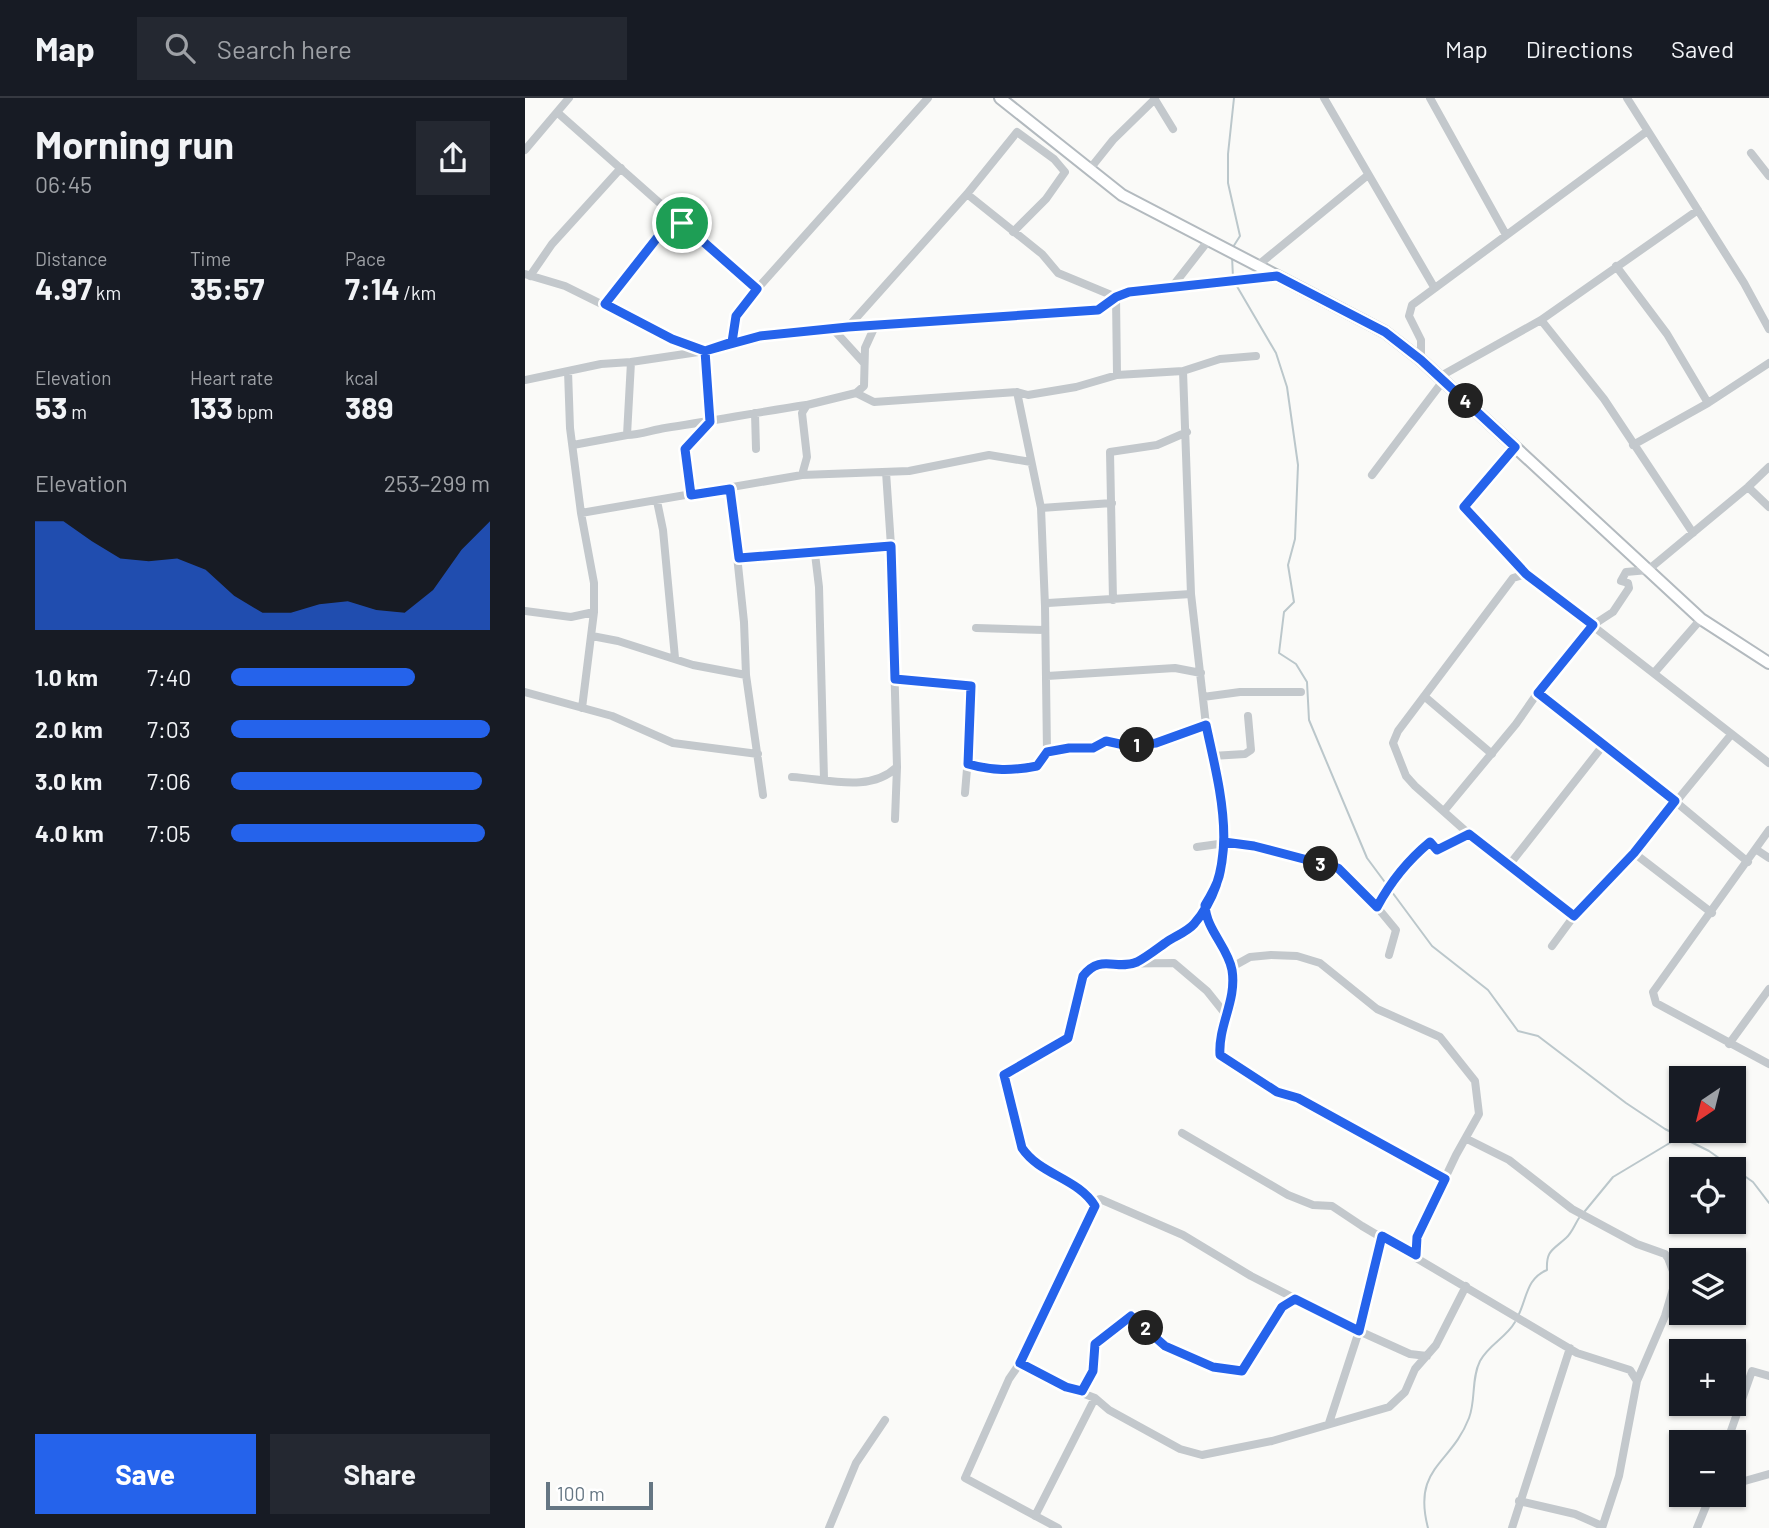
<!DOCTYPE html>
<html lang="en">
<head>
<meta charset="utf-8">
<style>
	body { margin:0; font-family:Barlow,sans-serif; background:#242831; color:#f1f3f6; height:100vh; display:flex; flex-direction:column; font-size:26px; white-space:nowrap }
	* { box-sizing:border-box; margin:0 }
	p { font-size:23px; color:#9ea1a6 }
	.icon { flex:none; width:38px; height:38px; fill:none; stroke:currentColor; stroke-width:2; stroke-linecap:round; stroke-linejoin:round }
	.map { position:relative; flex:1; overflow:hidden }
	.sheet { display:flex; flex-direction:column; background:#171b24; width:525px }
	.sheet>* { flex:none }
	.needle { width:46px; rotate:215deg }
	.tools { position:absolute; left:1144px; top:968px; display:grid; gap:14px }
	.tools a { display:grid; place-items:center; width:77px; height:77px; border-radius:0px; background:#171b24; box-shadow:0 2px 5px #0004; font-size:35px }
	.scale { position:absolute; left:21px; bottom:18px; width:107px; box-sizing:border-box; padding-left:7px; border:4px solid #657683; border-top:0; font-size:19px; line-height:24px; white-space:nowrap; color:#657683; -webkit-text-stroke:5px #fff; paint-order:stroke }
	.pin { position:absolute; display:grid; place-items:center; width:60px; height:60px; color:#fff; margin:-30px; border:4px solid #fff; border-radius:50%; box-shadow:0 2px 7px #0007 }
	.km { position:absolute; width:35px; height:35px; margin:-18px; border-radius:50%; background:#222; color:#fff; font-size:19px; line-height:35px; text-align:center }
	.round { display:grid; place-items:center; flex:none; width:74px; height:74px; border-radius:0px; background:#242831 }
	.head { display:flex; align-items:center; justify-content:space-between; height:119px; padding:0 35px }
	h1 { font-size:38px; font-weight:700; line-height:52px }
	.metrics { display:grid; grid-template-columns:repeat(3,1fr); gap:10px; height:119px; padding:7px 35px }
	.metrics div { display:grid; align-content:center }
	.metrics b { font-size:30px; font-weight:700 }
	.metrics small { font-size:19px; font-weight:400 }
	.metrics p { font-size:19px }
	.chart { height:196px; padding:14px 35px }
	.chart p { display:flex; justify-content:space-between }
	.chart svg { width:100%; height:126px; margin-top:7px; fill:#2563eb; opacity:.7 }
	.cta { display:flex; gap:14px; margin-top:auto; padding:14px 35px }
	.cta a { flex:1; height:80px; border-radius:0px; background:#2563eb; color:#fff; font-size:28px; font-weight:700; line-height:80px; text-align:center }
	.cta a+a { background:#242831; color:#f1f3f6 }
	ul { padding:0 35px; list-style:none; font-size:23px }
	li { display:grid; grid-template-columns:112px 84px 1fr; align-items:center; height:52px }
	li i { height:18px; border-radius:9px; background:#2563eb }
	header { display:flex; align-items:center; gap:42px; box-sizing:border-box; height:98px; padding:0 35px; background:#171b24; border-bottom:2px solid #363941 }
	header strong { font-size:33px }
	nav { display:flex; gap:38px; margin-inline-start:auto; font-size:24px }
	.search { width:490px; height:63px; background:#242831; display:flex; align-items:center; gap:18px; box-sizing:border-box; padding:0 24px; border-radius:0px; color:#9ea1a6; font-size:26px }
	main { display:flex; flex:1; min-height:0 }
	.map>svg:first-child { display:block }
</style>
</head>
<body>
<header>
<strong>Map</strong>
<div class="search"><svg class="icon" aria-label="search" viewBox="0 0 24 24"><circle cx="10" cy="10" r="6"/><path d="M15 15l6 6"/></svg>Search here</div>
<nav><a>Map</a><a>Directions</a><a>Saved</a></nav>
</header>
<main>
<section class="sheet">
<div class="head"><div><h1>Morning run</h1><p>06:45</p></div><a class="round"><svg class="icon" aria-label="share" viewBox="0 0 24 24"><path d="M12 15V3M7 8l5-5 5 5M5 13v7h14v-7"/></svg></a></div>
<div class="metrics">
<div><p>Distance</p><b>4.97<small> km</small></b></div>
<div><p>Time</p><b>35:57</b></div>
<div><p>Pace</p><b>7:14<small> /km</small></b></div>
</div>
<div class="metrics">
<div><p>Elevation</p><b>53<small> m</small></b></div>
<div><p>Heart rate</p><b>133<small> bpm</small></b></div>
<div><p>kcal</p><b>389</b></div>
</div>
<div class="chart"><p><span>Elevation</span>253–299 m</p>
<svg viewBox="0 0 160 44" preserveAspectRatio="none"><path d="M0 44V6L10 6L20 13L30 19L40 20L50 19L60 23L70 32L80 38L90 38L100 35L110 34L120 37L130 38L140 30L150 16L160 6V44z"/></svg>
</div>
<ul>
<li><b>1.0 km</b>7:40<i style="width:71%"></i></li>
<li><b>2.0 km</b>7:03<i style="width:100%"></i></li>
<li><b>3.0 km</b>7:06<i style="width:97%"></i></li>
<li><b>4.0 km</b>7:05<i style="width:98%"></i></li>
</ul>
<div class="cta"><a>Save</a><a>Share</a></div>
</section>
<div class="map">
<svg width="1244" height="1430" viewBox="0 0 1244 1430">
	<rect width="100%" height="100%" fill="#fafaf8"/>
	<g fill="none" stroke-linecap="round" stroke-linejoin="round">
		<path stroke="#bbc7cb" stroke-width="2" d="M708 149 715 138 703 85V56L709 0
			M707 158 708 180
			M710 185 751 255 762 289 773 367 770 441 763 467 769 504 759 514 754 555 771 566 782 584 784 622 842 760 862 787
			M867 794 907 848 963 892 993 933 1013 938 1101 1005 1140 1031 1184 1053 1228 1084 1244 1105
			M1060 1113 1088 1079 1153 1040
			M994 1216C1002 1199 1002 1180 1022 1172 1021 1152 1028 1152 1041 1140 1047 1135 1050 1126 1054 1120
			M903 1430C887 1369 926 1367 944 1320 951 1302 946 1281 955 1263 964 1246 981 1240 990 1224"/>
		<defs>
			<path id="secondary" d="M475 0 597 97 860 234 896 262 1176 521 1244 565"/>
		</defs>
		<use href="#secondary" stroke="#b3babf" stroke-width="14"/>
		<path stroke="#c3c8cc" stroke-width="8" d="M629 0 648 31
			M799 0 909 189
			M905 0 980 135
			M1102 0 1219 185 1244 231
			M33 15 155 123
			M0 52 44 0
			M1226 55 1244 78
			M564 72 588 42 630 1
			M442 96 517 156 533 175 591 199 592 277
			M732 168 843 77
			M1091 168 1142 236 1183 305
			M0 176 40 188 147 241 180 253 235 238 323 229 573 212 591 199 604 194 752 178
			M5 178 27 146 96 70
			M647 189 683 143
			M80 206 143 126 150 122 157 125 232 191
			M1016 222 1079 301 1168 435
			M323 229 442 96 492 34 529 61 540 74 521 101 488 134
			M308 231 339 265
			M207 244 211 218 232 191 403 0
			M896 262V242L884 218 887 207 1121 34
			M43 273 45 330 56 415 277 377 384 373 464 357 506 364
			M658 273 666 496 681 627 696 703 700 744 695 783 680 807V814L707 869
			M914 279 1016 222 1173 112
			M0 282 76 266 106 264
			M492 294 516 410 520 508
			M331 295 339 288 340 250 350 228
			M230 315 231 351
			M48 347 102 337
			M1108 347 1183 305 1244 265
			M990 349 939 409 1001 476 1244 665
			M277 377 282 359 277 315 282 307 331 295 349 304 492 294 503 297 551 289 592 277 658 273 695 261 731 258
			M847 377 918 283
			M1223 389 1244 409
			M205 391 219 524 221 577 238 697
			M166 397 160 351 185 324 180 253 106 264 102 337C115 337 127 332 140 330 187 323 234 314 281 307
			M132 403 138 432 150 560
			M516 410 587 405
			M290 456 294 489 299 681
			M214 460 366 448
			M1001 476 988 480 873 633 868 645 881 678 890 688 944 736 1049 818
			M588 502 585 354 632 347 662 334
			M0 513 46 519 69 514V485L56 415
			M451 530 519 532
			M67 538 93 543 168 567 221 577
			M1129 575 1176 521
			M522 578 650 570 676 575
			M370 581 446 588V623L440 695
			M0 594 87 618 148 645 233 656
			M1013 595 1080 645 1223 764
			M899 598 967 656
			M678 599 715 594H776
			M57 610 69 514
			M522 654 568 650 581 643 604 648 631 645 681 627
			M687 658 720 656 726 652 723 618
			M443 666C467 673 486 673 512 668L522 654 520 508 523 505 666 496
			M267 679C302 681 345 695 372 669L366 448 361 374
			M919 713 991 626 1030 570 1068 527 1088 514 1104 490 1103 485 1096 483 1101 474 1123 472 1223 389 1244 369
			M370 721 372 669
			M1244 732 1128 894 1131 905 1244 966
			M672 749 708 744 813 770 852 809
			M1232 752 1244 760
			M1109 755 1187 815
			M985 766 1080 645
			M1027 848 1049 818 1109 755 1205 638
			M864 857 871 832 852 809 879 767 891 759 905 744 912 752 944 736
			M611 864 669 826 679 810
			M1204 946 1244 891
			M657 1035 763 1097 788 1107 807 1108 837 1128 1052 1255 1105 1272 1112 1283 1094 1378 1077 1430
			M942 1041 984 1062 1047 1111 1112 1146 1140 1156 1143 1160 1151 1181 1140 1218 1112 1283
			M568 1104 575 1101 658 1137 726 1178 834 1233 885 1256 902 1258
			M891 1157 892 1139 931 1057 954 1016 950 983 915 939 852 911 795 865 772 858 746 857 725 859 707 869V908L694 940 695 957 753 994 773 1000 920 1081
			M495 1265 570 1108C553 1081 515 1077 497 1050L479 977 543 940 558 878 570 866 649 865 682 893 702 918
			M557 1293 568 1273 567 1252 570 1246 600 1220H609L640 1248 688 1269 717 1273 757 1209 770 1201
			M804 1325 834 1233 857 1138
			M1202 1344 1227 1273 1244 1278
			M1209 1386 1244 1376
			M994 1403 1050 1416 1077 1428
			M510 1418 570 1300
			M304 1430 331 1365 360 1322
			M533 1430 440 1380 484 1281 495 1265 541 1289 570 1300 584 1312 655 1351 677 1357 747 1343 864 1309 880 1294 890 1271 911 1247 941 1188
			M987 1430 1045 1250
			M1172 1430 1186 1396"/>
		<use href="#secondary" stroke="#fff" stroke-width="10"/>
	</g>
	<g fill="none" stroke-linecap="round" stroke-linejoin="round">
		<defs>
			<path id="route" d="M157 125 232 191 211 218 207 244 180 253 185 324 160 351 166 397 205 391 214 460 366 448 370 581 446 588 443 666C468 673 486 673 512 668L522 654 544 650H568L581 643 604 648 631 645 681 627C695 693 718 769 669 826 663 833 651 838 643 843 633 850 622 859 612 864 591 873 576 855 558 878L543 940 479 977 497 1050C515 1077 553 1080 570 1108L495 1265 541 1289 557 1293 568 1273 570 1246 606 1218 640 1248 688 1269 717 1273 757 1209 770 1201 834 1233 857 1138 891 1157 892 1139 920 1081 773 1000 752 994 695 957C693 927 712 903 707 872 703 849 681 832 680 807 696 781 696 775 699 744L729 748 813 770 852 809C866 783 882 763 905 744L912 752 944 736 1049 818 1109 755 1150 703 1013 595 1068 527 1001 476 939 409 990 349 896 262 860 234 752 178 604 194 591 199 573 212 323 229 235 238 180 253 147 241 80 206 143 126 150 122 157 125"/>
		</defs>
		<use href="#route" stroke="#fff" stroke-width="14"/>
		<use href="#route" stroke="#2563eb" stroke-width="9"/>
	</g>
</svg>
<div class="tools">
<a><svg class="needle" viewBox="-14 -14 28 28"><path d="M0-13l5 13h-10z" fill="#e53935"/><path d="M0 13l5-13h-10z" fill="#9ea1a6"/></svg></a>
<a><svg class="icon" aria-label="locate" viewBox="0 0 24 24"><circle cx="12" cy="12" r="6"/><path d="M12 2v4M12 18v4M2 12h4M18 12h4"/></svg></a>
<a><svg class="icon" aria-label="layers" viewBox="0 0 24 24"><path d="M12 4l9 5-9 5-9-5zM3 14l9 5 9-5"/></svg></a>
<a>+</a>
<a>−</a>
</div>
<div class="scale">100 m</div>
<div class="pin" style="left:157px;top:125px;background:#1e9e55"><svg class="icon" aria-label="arrive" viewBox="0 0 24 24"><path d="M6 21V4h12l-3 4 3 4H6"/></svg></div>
<b class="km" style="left:612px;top:647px">1</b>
<b class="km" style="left:621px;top:1230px">2</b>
<b class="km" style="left:796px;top:766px">3</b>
<b class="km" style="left:941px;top:303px">4</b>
</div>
</main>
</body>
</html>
